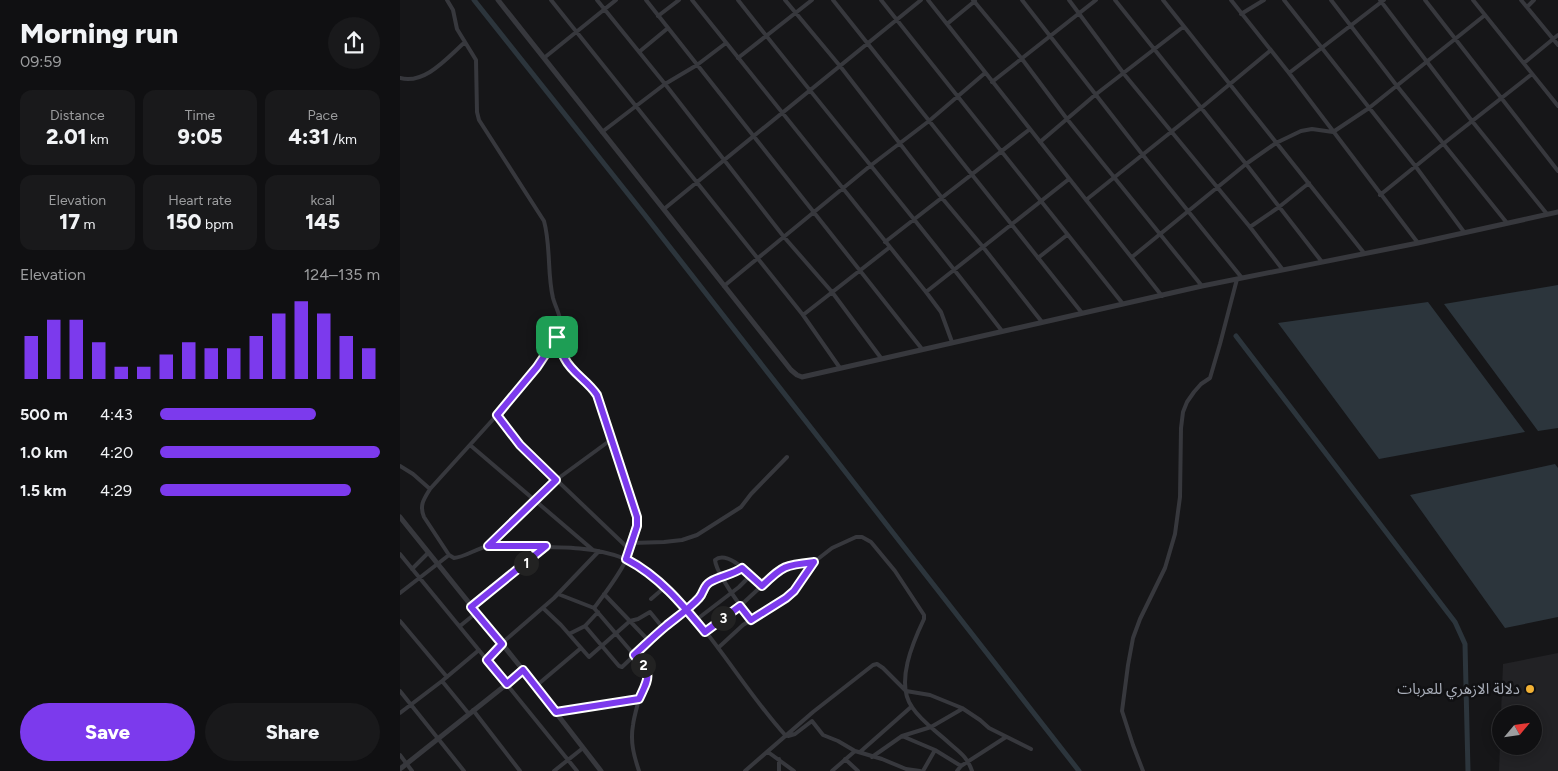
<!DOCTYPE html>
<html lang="en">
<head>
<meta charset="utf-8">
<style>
	body { margin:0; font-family:Figtree,"Noto Sans Arabic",sans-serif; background:#19191b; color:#f1f3f6; height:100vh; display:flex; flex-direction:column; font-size:19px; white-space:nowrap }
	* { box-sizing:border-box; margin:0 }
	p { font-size:16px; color:#9c9d9f }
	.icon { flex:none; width:28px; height:28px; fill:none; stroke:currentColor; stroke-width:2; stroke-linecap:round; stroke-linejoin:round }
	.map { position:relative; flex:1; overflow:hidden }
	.side { display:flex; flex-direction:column; background:#101012; width:400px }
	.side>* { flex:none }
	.needle { width:32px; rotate:61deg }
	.buttons { position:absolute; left:1092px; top:705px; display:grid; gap:10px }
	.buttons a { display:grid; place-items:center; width:50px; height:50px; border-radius:50%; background:#101012; box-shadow:0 2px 12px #0003,0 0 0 1px #303032; font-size:25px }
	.pin { position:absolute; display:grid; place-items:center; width:42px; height:42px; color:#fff; margin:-21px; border-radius:10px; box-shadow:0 2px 8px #0006 }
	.km { position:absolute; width:25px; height:25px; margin:-12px; border-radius:50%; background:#222; color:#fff; font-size:14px; line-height:25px; text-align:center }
	.round { display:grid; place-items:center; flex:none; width:52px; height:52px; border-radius:26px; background:#19191b }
	.summary { display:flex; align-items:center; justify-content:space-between; height:85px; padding:0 20px }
	h1 { font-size:28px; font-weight:800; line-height:38px }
	.stats { display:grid; grid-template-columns:repeat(3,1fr); gap:8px; height:85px; padding:5px 20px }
	.stats div { display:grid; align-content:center; border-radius:12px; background:#19191b; text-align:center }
	.stats b { font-size:21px; font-weight:800 }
	.stats small { font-size:14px; font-weight:400 }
	.stats p { font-size:14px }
	.chart { height:140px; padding:10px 20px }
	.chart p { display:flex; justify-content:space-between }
	.chart svg { width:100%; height:90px; margin-top:5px; stroke:#7c3aed; stroke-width:6 }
	.action { display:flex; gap:10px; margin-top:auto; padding:10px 20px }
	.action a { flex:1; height:58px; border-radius:30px; background:#7c3aed; color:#fff; font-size:20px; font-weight:800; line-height:58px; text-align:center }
	.action a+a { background:#19191b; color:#f1f3f6 }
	ul { padding:0 20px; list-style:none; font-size:16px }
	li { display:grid; grid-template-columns:80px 60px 1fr; align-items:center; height:38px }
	li i { height:12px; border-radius:6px; background:#7c3aed }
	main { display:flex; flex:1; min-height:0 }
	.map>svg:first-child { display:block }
</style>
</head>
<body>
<main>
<section class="side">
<div class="summary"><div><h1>Morning run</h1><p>09:59</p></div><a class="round"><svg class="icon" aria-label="share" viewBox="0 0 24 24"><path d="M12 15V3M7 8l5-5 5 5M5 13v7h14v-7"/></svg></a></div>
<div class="stats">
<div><p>Distance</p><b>2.01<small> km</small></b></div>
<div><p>Time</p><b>9:05</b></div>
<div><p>Pace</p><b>4:31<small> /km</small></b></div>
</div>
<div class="stats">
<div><p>Elevation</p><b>17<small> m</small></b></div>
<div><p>Heart rate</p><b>150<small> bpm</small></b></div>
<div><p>kcal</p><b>145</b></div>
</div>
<div class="chart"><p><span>Elevation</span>124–135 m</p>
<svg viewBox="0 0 160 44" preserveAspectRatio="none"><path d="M5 44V23M15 44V15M25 44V15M35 44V26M45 44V38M55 44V38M65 44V32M75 44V26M85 44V29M95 44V29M105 44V23M115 44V12M125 44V6M135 44V12M145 44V23M155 44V29"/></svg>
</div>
<ul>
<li><b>500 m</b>4:43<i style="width:71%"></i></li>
<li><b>1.0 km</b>4:20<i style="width:100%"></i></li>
<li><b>1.5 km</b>4:29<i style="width:87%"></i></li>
</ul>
<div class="action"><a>Save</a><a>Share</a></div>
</section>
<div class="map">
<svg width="1158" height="771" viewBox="0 0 1158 771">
	<rect width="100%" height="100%" fill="#161618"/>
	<path fill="#222225" d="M1158 653V771H1099L1101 719V746H1134V714H1101L1103 664Z"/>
	<path fill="#2c353c" d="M1158 285V428L1138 431 1044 304Z
		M1028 302 1125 432 979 459 878 323Z
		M1155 464 1158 468V617L1105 628 1010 495Z"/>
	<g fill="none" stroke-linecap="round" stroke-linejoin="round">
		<path stroke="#2c353c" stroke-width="5" d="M74 0 244 214 679 771
			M836 336 1055 622 1065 644 1068 771"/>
		<path stroke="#37383d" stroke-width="4" d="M47 0 53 10 57 29 76 60 77 112 79 120 144 221C151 246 147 273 153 298 156 309 163 319 160 331L137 367 97 415 30 489C24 499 19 505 24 517L49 555 54 558C66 557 78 547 90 546 104 545 118 547 132 547 164 547 196 547 226 559 237 563 245 571 254 578 308 621 340 686 386 736
			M151 0 403 315 440 368
			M197 0 265 84 384 237 432 292 481 358
			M246 0 522 349
			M292 0 526 292 541 312 552 342
			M338 0C425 111 516 219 602 331
			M385 0 440 66 542 198 583 247 642 322
			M433 0 682 313
			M481 0 723 304
			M528 0 762 296
			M573 0 622 59 667 119 802 286
			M622 0 742 154 842 278
			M669 0 724 74 850 227 883 270
			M715 0 846 164 922 262
			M763 0 964 253
			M831 0 889 73 1018 243
			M884 0 1016 167 1064 232
			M931 0 997 86 1107 223
			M980 0 1072 121 1147 214
			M1025 0 1158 171
			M1073 0 1158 106
			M1121 0 1158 45
			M1127 7 1134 0
			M841 14 864 0
			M258 16 279 0
			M547 24 575 1
			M239 52 268 28
			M144 58 216 0
			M338 58 412 0
			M1124 63 1158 35
			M889 73 984 0
			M0 78C25 85 48 57 65 42
			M592 82 696 0
			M202 132 265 84 297 65 326 43
			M640 142 695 95 783 27
			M980 195 1043 144 1132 74
			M686 200 801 108 871 50
			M264 209 521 0
			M850 227 879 207 909 183
			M485 242 630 129
			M732 257 846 164 876 143 901 131 912 129 933 132 969 108 1085 15
			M638 258 667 235
			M324 286 470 166 529 121 585 73
			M526 292 669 179
			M403 315 490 247
			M157 337C161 348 164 360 172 369 180 378 190 384 197 395L237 517C238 551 213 583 194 608
			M97 415 120 445 230 550
			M70 445 193 550
			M0 466 13 474 30 489
			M232 543 264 542 282 540 297 535 341 507 351 494 387 457
			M88 546 156 480 212 439
			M0 554 87 660 177 771
			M12 569 28 553
			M0 593 49 555
			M158 594 194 608 247 670C251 680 243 689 239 699 237 707 234 717 233 725 230 742 234 756 239 771
			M204 594 249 641
			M251 599 265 587
			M71 607 145 547
			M143 608 161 625 189 657 230 621 238 619 250 612 263 628
			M296 620 339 587 350 576
			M351 620C342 608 316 574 315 560 328 549 352 577 363 586
			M0 621 47 677
			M60 626 76 613
			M185 626 219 666 222 667 263 628 299 598 306 585 321 577 334 574 342 569
			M305 632 340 606 379 570 391 564 414 562
			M169 634 185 626 198 612
			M318 648 343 625 386 598 399 584 414 562 432 548 456 537H462L471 542 495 571 524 615V619C513 642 495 683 512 707 521 721 536 731 548 742 559 752 567 756 572 771
			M87 660 101 644 154 598 199 551
			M42 681 69 714
			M136 686 181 648
			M0 691 64 771
			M73 710 120 771
			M156 712 239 699
			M0 713 42 681 79 650
			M388 736 395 734 412 721 423 735 438 741 455 751 482 759 506 769 520 771
			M502 736 535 750 561 766
			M368 752 394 771
			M460 752 511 707
			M0 755 12 771
			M472 757 502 736 531 727 562 709
			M445 759 458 771
			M154 771 183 748
			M345 771 413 712 473 665 477 664 483 668 506 691 530 695 562 708 580 720 589 728 631 749
			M379 771V759
			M432 771 455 751
			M523 771 535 750
			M557 771 561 766 606 737
			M743 771 733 745 722 711 728 665 733 638 740 619 765 568 775 534 780 497 781 428 783 412 787 402 794 392 801 384 810 378 820 344 837 279"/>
		<path stroke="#37383d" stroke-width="5" d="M98 0 391 370 397 375 402 377 802 286 1018 243 1158 212
			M0 517 123 670 201 771
			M0 769 107 684 123 670"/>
	</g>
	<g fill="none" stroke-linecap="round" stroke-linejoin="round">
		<defs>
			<path id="route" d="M157 337 137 367 97 415 120 445 156 480 88 546H146L71 607 102 644 87 660 107 684 123 670 156 712 239 699C250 675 252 676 234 655 245 645 255 635 266 626 277 617 290 608 299 598 304 593 303 586 310 582 320 576 332 575 342 568L362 586C383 565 386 565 414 562L394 591 386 598 351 620 340 606 305 632C282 604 259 576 226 559L237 526V517L197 395C188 381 172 373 165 359 161 352 159 344 157 337"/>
		</defs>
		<use href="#route" stroke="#fff" stroke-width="10"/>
		<use href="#route" stroke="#7c3aed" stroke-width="6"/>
	</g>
	<circle fill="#f2b134" stroke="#111113" stroke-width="2" cx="1130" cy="689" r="5"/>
	<g text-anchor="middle" stroke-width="5" stroke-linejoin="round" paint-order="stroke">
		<g font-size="15" fill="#a8adb8" stroke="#111113" text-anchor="end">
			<text x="1120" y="694">دلالة الازهري للعربات</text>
		</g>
	</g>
</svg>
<div class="buttons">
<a><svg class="needle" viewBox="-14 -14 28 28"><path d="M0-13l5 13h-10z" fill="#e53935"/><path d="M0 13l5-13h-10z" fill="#9c9d9f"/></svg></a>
</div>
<div class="pin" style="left:157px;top:337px;background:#1e9e55"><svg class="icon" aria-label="arrive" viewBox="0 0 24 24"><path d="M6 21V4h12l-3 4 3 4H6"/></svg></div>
<b class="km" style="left:126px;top:563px">1</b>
<b class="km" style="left:243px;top:665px">2</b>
<b class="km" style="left:323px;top:618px">3</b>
</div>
</main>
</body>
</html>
